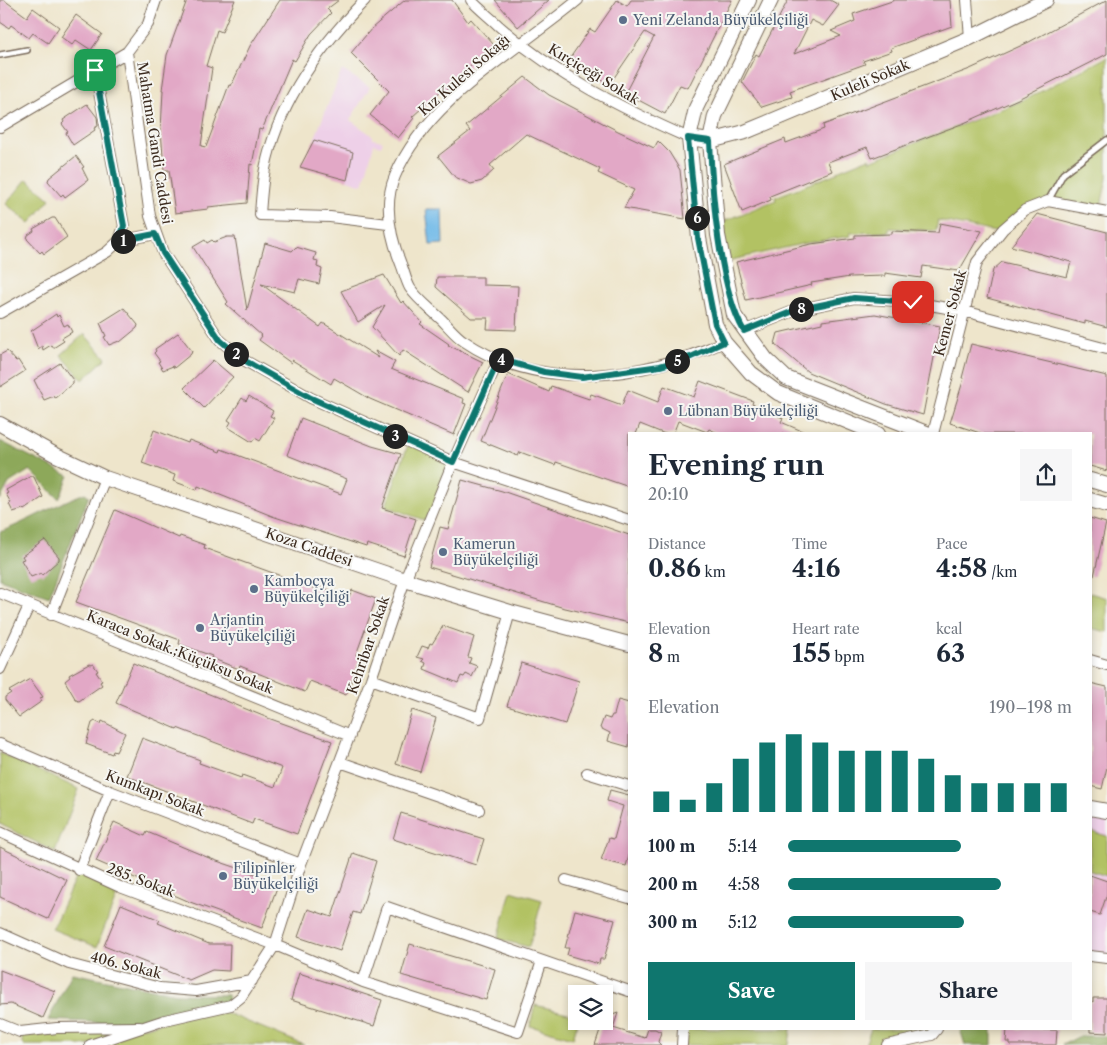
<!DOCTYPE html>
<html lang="en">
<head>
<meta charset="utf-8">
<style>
	body { margin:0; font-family:"Libre Caslon Text",serif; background:#f6f6f7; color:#1f2937; height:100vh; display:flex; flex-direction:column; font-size:19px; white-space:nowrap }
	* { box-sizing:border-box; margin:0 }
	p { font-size:16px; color:#747a83 }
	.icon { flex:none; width:28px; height:28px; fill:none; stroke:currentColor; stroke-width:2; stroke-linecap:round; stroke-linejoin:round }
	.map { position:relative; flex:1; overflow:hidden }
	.details { position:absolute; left:628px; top:432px; width:464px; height:598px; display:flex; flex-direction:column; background:#fff; border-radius:0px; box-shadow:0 2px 8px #0003 }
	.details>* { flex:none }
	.tools { position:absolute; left:568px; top:985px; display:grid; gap:10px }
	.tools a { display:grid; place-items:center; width:45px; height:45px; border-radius:0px; background:#fff; box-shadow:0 2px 8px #0003; font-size:25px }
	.pin { position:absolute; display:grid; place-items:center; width:42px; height:42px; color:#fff; margin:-21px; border-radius:10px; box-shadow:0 2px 8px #0006 }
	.km { position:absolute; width:25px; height:25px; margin:-12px; border-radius:50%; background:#222; color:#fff; font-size:14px; line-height:25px; text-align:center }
	.round { display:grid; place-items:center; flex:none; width:52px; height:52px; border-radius:0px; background:#f6f6f7 }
	.summary { display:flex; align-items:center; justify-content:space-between; height:85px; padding:0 20px }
	h1 { font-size:28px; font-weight:700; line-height:38px }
	.metrics { display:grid; grid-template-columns:repeat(3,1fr); gap:8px; height:85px; padding:5px 20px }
	.metrics div { display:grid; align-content:center }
	.metrics b { font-size:25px; font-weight:700 }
	.metrics small { font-size:14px; font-weight:400 }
	.metrics p { font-size:14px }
	.chart { height:140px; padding:10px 20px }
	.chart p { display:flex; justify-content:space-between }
	.chart svg { width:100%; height:90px; margin-top:5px; stroke:#0f766e; stroke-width:6 }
	.button { display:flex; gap:10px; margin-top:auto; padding:10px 20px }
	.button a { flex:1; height:58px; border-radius:0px; background:#0f766e; color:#fff; font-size:20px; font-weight:700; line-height:58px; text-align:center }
	.button a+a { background:#f6f6f7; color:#1f2937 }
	ul { padding:0 20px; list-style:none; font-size:16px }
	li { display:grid; grid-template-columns:80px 60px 1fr; align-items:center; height:38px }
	li i { height:12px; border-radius:6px; background:#0f766e }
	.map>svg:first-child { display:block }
</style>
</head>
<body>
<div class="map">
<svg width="1107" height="1045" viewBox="0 0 1107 1045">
	<rect width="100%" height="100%" fill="#f6f6f2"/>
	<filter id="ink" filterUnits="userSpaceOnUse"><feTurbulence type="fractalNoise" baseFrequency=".02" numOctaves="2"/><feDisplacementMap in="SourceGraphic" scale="10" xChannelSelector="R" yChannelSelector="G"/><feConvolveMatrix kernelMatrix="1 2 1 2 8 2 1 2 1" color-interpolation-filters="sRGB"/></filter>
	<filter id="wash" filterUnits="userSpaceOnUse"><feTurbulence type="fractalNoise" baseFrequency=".0096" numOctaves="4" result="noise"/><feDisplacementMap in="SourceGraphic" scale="20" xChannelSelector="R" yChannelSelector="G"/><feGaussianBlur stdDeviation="1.12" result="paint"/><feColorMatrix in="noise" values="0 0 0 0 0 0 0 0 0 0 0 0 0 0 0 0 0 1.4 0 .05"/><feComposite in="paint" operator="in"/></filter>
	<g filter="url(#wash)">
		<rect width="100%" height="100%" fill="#eee5cb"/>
		<path fill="#eed0e8" d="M342 70 370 87 350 120 373 136V139L383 141 381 146 374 144 363 185 347 180 353 152 314 140Z
			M1090 808 1107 811V958L1090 956Z"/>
		<path fill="#b2c264" stroke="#767641" d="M1107 57V178L1100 211 1048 201 1025 210 1000 233 938 220 936 231 889 228V232L850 233V236L806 243 723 262 717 224 776 200 775 197 837 173V171L869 158 870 161 1024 100Z
			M27 179 50 199 30 223 6 204Z
			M84 334 106 358 83 380 61 355Z
			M409 442 453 462 429 522 386 506Z
			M1090 593 1107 598V632L1090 628Z
			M0 753 79 789 55 852 0 824Z
			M1090 831 1107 836V876L1090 871Z
			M79 870 120 887 97 947 52 929Z
			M511 891 542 900 529 947 498 939Z
			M535 1005 576 1015 578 1021 573 1038 530 1026Z
			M217 1009 304 1045H24L20 1033 146 1027Z
			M683 1029H791L789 1045H682Z
			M871 1029H937L887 1045H865Z"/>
		<path fill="#8da85a" stroke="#64693c" d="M0 441 69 476 59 499 30 470 9 483 0 500Z
			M85 493 89 496 49 597 0 579V532C29 521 56 504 85 493Z
			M72 973 177 994 228 995 229 1002 138 1021 112 1023 48 1020Z
			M960 1029H992V1045H965Z
			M1080 1036H1107V1045H1062Z"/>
		<path fill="#70b9e8" stroke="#567283" d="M426 209H442L443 244 430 245Z"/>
		<g id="blocks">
			<path fill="#e2a8c6" d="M0 0H4L27 17 33 8 59 27 48 43 33 33 29 38 11 25 9 28 0 22Z
				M187 0H235L222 32 217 30 206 66 212 68 201 146 206 147 229 85 231 86 250 46 280 0H339L327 9 331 13 311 34 295 61 292 59 262 130 259 129 252 165 250 164 247 203 208 207V209L175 213 169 170H164L161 130 163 90H162L167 55Z
				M405 0H452L468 22 471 19 494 45 465 70 467 73 445 91 443 89 412 117 414 118 398 138 370 115 389 91 351 53 372 28Z
				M495 0H549L518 27Z
				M617 0 627 6 631 0H732L688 88 680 85 665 114 625 93 654 37 645 32 609 85 570 58 590 29 595 32Z
				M788 0H830L839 5 823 26 811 20 794 54 841 36 831 31 855 21 853 14 895 0H950L952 26 891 48 892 51 863 61 865 64 790 91 792 97 762 107 742 82 756 54 759 56Z
				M1107 0V54L1018 99 964 123 872 158 867 147 828 162 832 171 770 196 771 200 742 212 724 164 785 139 786 143 824 129 823 125 970 69 1029 42Z
				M76 15 102 34 91 50 76 40 72 45 61 37Z
				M525 77 549 95 618 131 654 148 658 141 669 152 680 170 685 219 624 208 634 190 598 173 600 169 526 134 490 165 494 170 482 181 471 184 455 177 438 156 470 131 466 126Z
				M87 104 97 117 98 126 94 128 95 130 73 145 66 133 68 132 62 124 64 122 63 120Z
				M314 140 353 152 347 180 300 167Z
				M76 156 84 167 82 168 88 180 65 197 63 194 61 196 48 181 49 178Z
				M1037 214 1107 232V327L1085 321V324L987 298 993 270 1002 262 1067 277 1071 262 1011 246Z
				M52 218H55L67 237 44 254 42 251 40 253 27 239 28 235 34 231 33 229Z
				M940 223 982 231 959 271 923 266 921 278 885 273V276L850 277 811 283 812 285 746 300 736 262 811 244 855 238V235L892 234V231L938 233Z
				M227 237H235L247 310 265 243 292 251 296 247 316 253 314 260 318 261 317 267 322 269 319 284 299 279 295 292 261 284 320 327 323 323 379 358 375 351 395 362 391 369 464 399 463 403 466 404 454 435 370 399 334 378 331 384 292 360 291 363 259 340 262 336 226 304 228 302 193 247 205 240 207 243 212 240 214 242Z
				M384 275 401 303 403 301 422 322 420 324 449 344 448 345 483 362 468 392 403 350 399 356 372 327 385 305 358 322 341 291Z
				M437 277H483V285L518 286 516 330 487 329 488 318H471L436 287Z
				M124 308 138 325 137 328 120 342 119 341 109 345 104 337 106 336 100 323Z
				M56 314 57 317 59 315 64 326 68 324 72 332 62 338 64 341 53 348 51 345 43 350 42 346 38 349 31 331Z
				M875 314 940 326 923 415 886 404 808 372 775 344 778 333 822 323V321Z
				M178 333 192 351 191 354 174 368 173 366 163 370 158 362 160 361 154 353 156 351 155 349Z
				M971 344 1107 376V471L1090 466V434H983L950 423 964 378H962Z
				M7 351 16 361 18 360 25 371 0 387V355Z
				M213 360 233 377 204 408 184 388Z
				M60 363 73 380V383L55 398 54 396 44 400 34 380Z
				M508 374 549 392 551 386 589 399 591 394 622 405 628 390 658 402 664 386 694 397 700 381 753 401 752 404 783 418 781 422 809 434H720L709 429 707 432 678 421 673 434H665L640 424 636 434H629V487L556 462 555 465 520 452 518 456 481 441Z
				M249 396 273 411 270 416 274 418 260 441 255 438 252 442 228 427 231 422 228 420 242 398 246 401Z
				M301 418 372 446 401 454 382 508 416 519 404 556 367 544 366 547 333 536 272 516 198 486 197 490 173 481 175 475 142 463 154 430 188 443 189 440 220 452 221 449 341 494 347 479 287 455Z
				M31 476 34 477 43 497 24 510 23 509 13 512 9 504 11 503 6 494 8 493 6 490Z
				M462 480 502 491 629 535V623L561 607 429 567 440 527 448 529Z
				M115 510 179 538 180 536 205 545 204 548 317 589 318 586 349 597 352 590 376 599 356 655 360 657 346 695 310 681 305 692 240 666 239 669 211 658 212 656 179 644 180 640 76 602Z
				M1090 518 1106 523 1094 576H1090Z
				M45 540 59 557V560L42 575 41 573 31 577 21 560 24 559 22 556Z
				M443 626 474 637 468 657 471 658 469 663 477 666 472 677 466 674 464 677 461 676 458 683 424 669 426 663 422 661 424 659 417 657 422 646 428 648 430 643 432 644Z
				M133 663 268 718 332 741 297 834 254 819 252 824 127 776 142 738 200 760 199 763 241 778 242 775 275 787 282 768 177 728V729L116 703Z
				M521 663 579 681 565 724 507 706Z
				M89 664 91 665 93 664 98 671 96 672 102 681 100 682 102 685 79 701 76 700 65 681 70 677 69 675Z
				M30 679 43 697 40 698 42 701 19 717 5 700V697L11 693 9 691Z
				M1090 683 1107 687V767L1102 789 1090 786Z
				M618 700 629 703V747L608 741 610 733 600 728 604 717 610 719 612 715H614Z
				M412 710 436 718 420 772 396 764Z
				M95 721 101 724 102 721 125 733 116 752 113 751 112 754 86 744 92 723Z
				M610 790 629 795V856L626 866 601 860 609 838 614 839 623 806 607 801Z
				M401 813 484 839 476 865 393 839Z
				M114 822 145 836 147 832 214 860 279 882 262 928 190 902 96 861Z
				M0 847 67 880 48 919 0 897Z
				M353 853 376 861 360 914 353 912 340 951 298 937 308 909 332 917Z
				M1090 875 1107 881V894L1100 915 1090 912Z
				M121 904 160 920 158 923 209 944H230L229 971 212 970 189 980 104 946Z
				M575 910 615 920 604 959H600L599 964 567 955 569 948H565Z
				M410 944 495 969 486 1000 401 975Z
				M0 970 55 991 43 1018 11 1004 0 1005Z
				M299 973 382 1000 374 1026 291 1000Z
				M1093 998H1107V1033L1090 1032V1002H1093Z
				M618 1013 613 1028 645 1038 648 1029H655L661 1032 658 1042 661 1045H595L604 1018Z
				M1007 1029 1057 1030 1056 1045H1010V1042H1006Z"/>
		</g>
	</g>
	<g filter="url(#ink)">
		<use href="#blocks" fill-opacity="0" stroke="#7a6b5b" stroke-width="1"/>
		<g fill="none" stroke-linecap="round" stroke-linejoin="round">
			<defs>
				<path id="lane" d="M0 55 27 50
					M1048 201 1063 174 1107 140"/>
				<path id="street" d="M365 0C319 47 278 103 265 169 262 184 261 200 260 215L330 217 388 224
					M471 0C480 10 490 17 499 26 555 75 621 108 689 138
					M578 0C516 52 427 99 395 176 383 204 390 236 401 264 404 271 406 281 410 288 418 300 432 310 442 320 449 327 456 336 464 341 542 394 643 378 724 342
					M967 0 970 38
					M127 52 150 216 163 253 220 340 242 359 311 398 453 462 629 520
					M0 127 127 52 148 24 156 0
					M119 241 155 234
					M0 313 107 252 119 241 124 226 95 70
					M744 331 796 310 854 298 913 302 964 311 1107 349
					M933 434 977 262 1003 229 1025 210 1048 201 1107 212
					M0 593 350 736
					M51 615 105 478
					M1090 660 1107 665
					M0 669 29 606
					M371 679 480 718 510 612
					M0 744 110 791 301 864
					M340 762 479 810
					M587 773 629 786
					M0 832 120 887 275 945 363 982 387 907 629 991
					M79 870 110 791
					M566 880 629 898
					M0 933 69 964 160 988 196 991 252 981
					M1090 956 1107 958
					M363 982 518 1032 542 961
					M0 1024 20 1032 57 1028 140 1027
					M90 1045 165 1020 231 1005 241 997 275 945 301 864 371 679 405 580 453 462 499 359
					M682 1045 683 1029
					M887 1045 932 1035 937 1029"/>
				<path id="secondary" d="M749 0 696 108 689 138 699 238 715 324 724 342 751 373 778 393 878 434
					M771 0 715 116 710 141 718 235 734 315 766 359 786 378 929 434
					M689 138 710 141 745 132 970 38 1046 0
					M0 424 54 454 105 478 405 580 510 612 629 644
					M1090 480 1107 485
					M1090 500 1107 505
					M1090 808 1107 811"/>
			</defs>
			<use href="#lane" stroke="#7a6b5b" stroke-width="8"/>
			<use href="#street" stroke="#7a6b5b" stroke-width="12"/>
			<use href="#secondary" stroke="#7a6b5b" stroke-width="16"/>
			<use href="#lane" stroke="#fff" stroke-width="5"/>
			<use href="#street" stroke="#fff" stroke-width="10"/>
			<use href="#secondary" stroke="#fff" stroke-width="14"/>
		</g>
	</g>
	<g fill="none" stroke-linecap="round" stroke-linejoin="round" filter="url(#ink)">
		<defs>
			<path id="route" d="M95 70 124 226 119 241 155 234 163 253 220 340 242 359 311 398 453 462 499 359 544 372 582 377 660 366 691 357 724 342 715 324 698 238 688 138 710 141C712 193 719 288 744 331L796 310 854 298 913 302"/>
		</defs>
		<use href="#route" stroke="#fff" stroke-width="10"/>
		<use href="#route" stroke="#0f766e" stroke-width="6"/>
	</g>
	<g fill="#5c6f8a" stroke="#f6f6f2" stroke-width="2">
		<circle cx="623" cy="20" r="5"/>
		<circle cx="668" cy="411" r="5"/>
		<circle cx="443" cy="552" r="5"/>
		<circle cx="254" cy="589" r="5"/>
		<circle cx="200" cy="628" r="5"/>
		<circle cx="223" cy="876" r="5"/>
	</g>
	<g text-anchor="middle" stroke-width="4" stroke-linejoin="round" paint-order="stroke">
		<g font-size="14" fill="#4e5e75" stroke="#f6f6f2" text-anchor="start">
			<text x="633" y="25">Yeni Zelanda Büyükelçiliği</text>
			<text x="678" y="416">Lübnan Büyükelçiliği</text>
			<text x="453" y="549">Kamerun<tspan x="453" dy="16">Büyükelçiliği</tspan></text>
			<text x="264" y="586">Kamboçya<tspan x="264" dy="16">Büyükelçiliği</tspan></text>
			<text x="210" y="625">Arjantin<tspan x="210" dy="16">Büyükelçiliği</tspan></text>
			<text x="233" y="873">Filipinler<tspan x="233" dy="16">Büyükelçiliği</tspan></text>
		</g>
		<g font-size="14" fill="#3b2a1e" stroke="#f6f6f2">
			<text transform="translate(594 74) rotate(31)" y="5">Kırçiçeği Sokak</text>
			<text transform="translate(464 75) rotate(-41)" y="5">Kız Kulesi Sokağı</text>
			<text transform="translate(870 80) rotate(-23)" y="5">Kuleli Sokak</text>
			<text transform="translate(155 143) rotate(81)" y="5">Mahatma Gandi Caddesi</text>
			<text transform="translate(950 313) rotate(-75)" y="5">Kemer Sokak</text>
			<text transform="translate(309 547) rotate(19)" y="5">Koza Caddesi</text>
			<text transform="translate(368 645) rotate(-71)" y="5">Kehribar Sokak</text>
			<text transform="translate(180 652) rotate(22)" y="5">Karaca Sokak.;Küçüksu Sokak</text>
			<text transform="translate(155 793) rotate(21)" y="5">Kumkapı Sokak</text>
			<text transform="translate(141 880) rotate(21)" y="5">285. Sokak</text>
			<text transform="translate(126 965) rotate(14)" y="5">406. Sokak</text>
		</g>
	</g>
</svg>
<div class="tools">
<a><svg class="icon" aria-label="layers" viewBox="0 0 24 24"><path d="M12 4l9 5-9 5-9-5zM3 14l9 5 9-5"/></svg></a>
</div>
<div class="pin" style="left:95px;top:70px;background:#1e9e55"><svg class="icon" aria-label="arrive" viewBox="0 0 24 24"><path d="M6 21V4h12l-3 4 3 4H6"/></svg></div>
<div class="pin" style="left:913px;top:302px;background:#d93025"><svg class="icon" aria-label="check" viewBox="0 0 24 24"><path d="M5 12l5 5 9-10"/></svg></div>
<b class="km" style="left:123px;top:241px">1</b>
<b class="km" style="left:236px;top:354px">2</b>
<b class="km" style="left:395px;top:436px">3</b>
<b class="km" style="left:501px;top:360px">4</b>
<b class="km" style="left:677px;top:361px">5</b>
<b class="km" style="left:697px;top:218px">6</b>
<b class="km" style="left:801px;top:309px">8</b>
<section class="details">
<div class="summary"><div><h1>Evening run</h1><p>20:10</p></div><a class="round"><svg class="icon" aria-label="share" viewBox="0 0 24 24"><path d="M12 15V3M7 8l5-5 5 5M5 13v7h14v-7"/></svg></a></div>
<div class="metrics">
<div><p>Distance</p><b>0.86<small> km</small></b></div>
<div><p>Time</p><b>4:16</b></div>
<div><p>Pace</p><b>4:58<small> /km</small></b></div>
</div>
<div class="metrics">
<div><p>Elevation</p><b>8<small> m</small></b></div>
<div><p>Heart rate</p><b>155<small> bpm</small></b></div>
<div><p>kcal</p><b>63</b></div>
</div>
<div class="chart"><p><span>Elevation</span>190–198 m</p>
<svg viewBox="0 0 160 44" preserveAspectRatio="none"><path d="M5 44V34M15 44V38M25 44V30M35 44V18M45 44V10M55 44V6M65 44V10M75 44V14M85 44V14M95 44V14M105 44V18M115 44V26M125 44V30M135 44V30M145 44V30M155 44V30"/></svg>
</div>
<ul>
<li><b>100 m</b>5:14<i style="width:61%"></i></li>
<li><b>200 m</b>4:58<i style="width:75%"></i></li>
<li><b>300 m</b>5:12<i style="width:62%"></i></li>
</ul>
<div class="button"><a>Save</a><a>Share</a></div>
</section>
</div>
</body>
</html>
